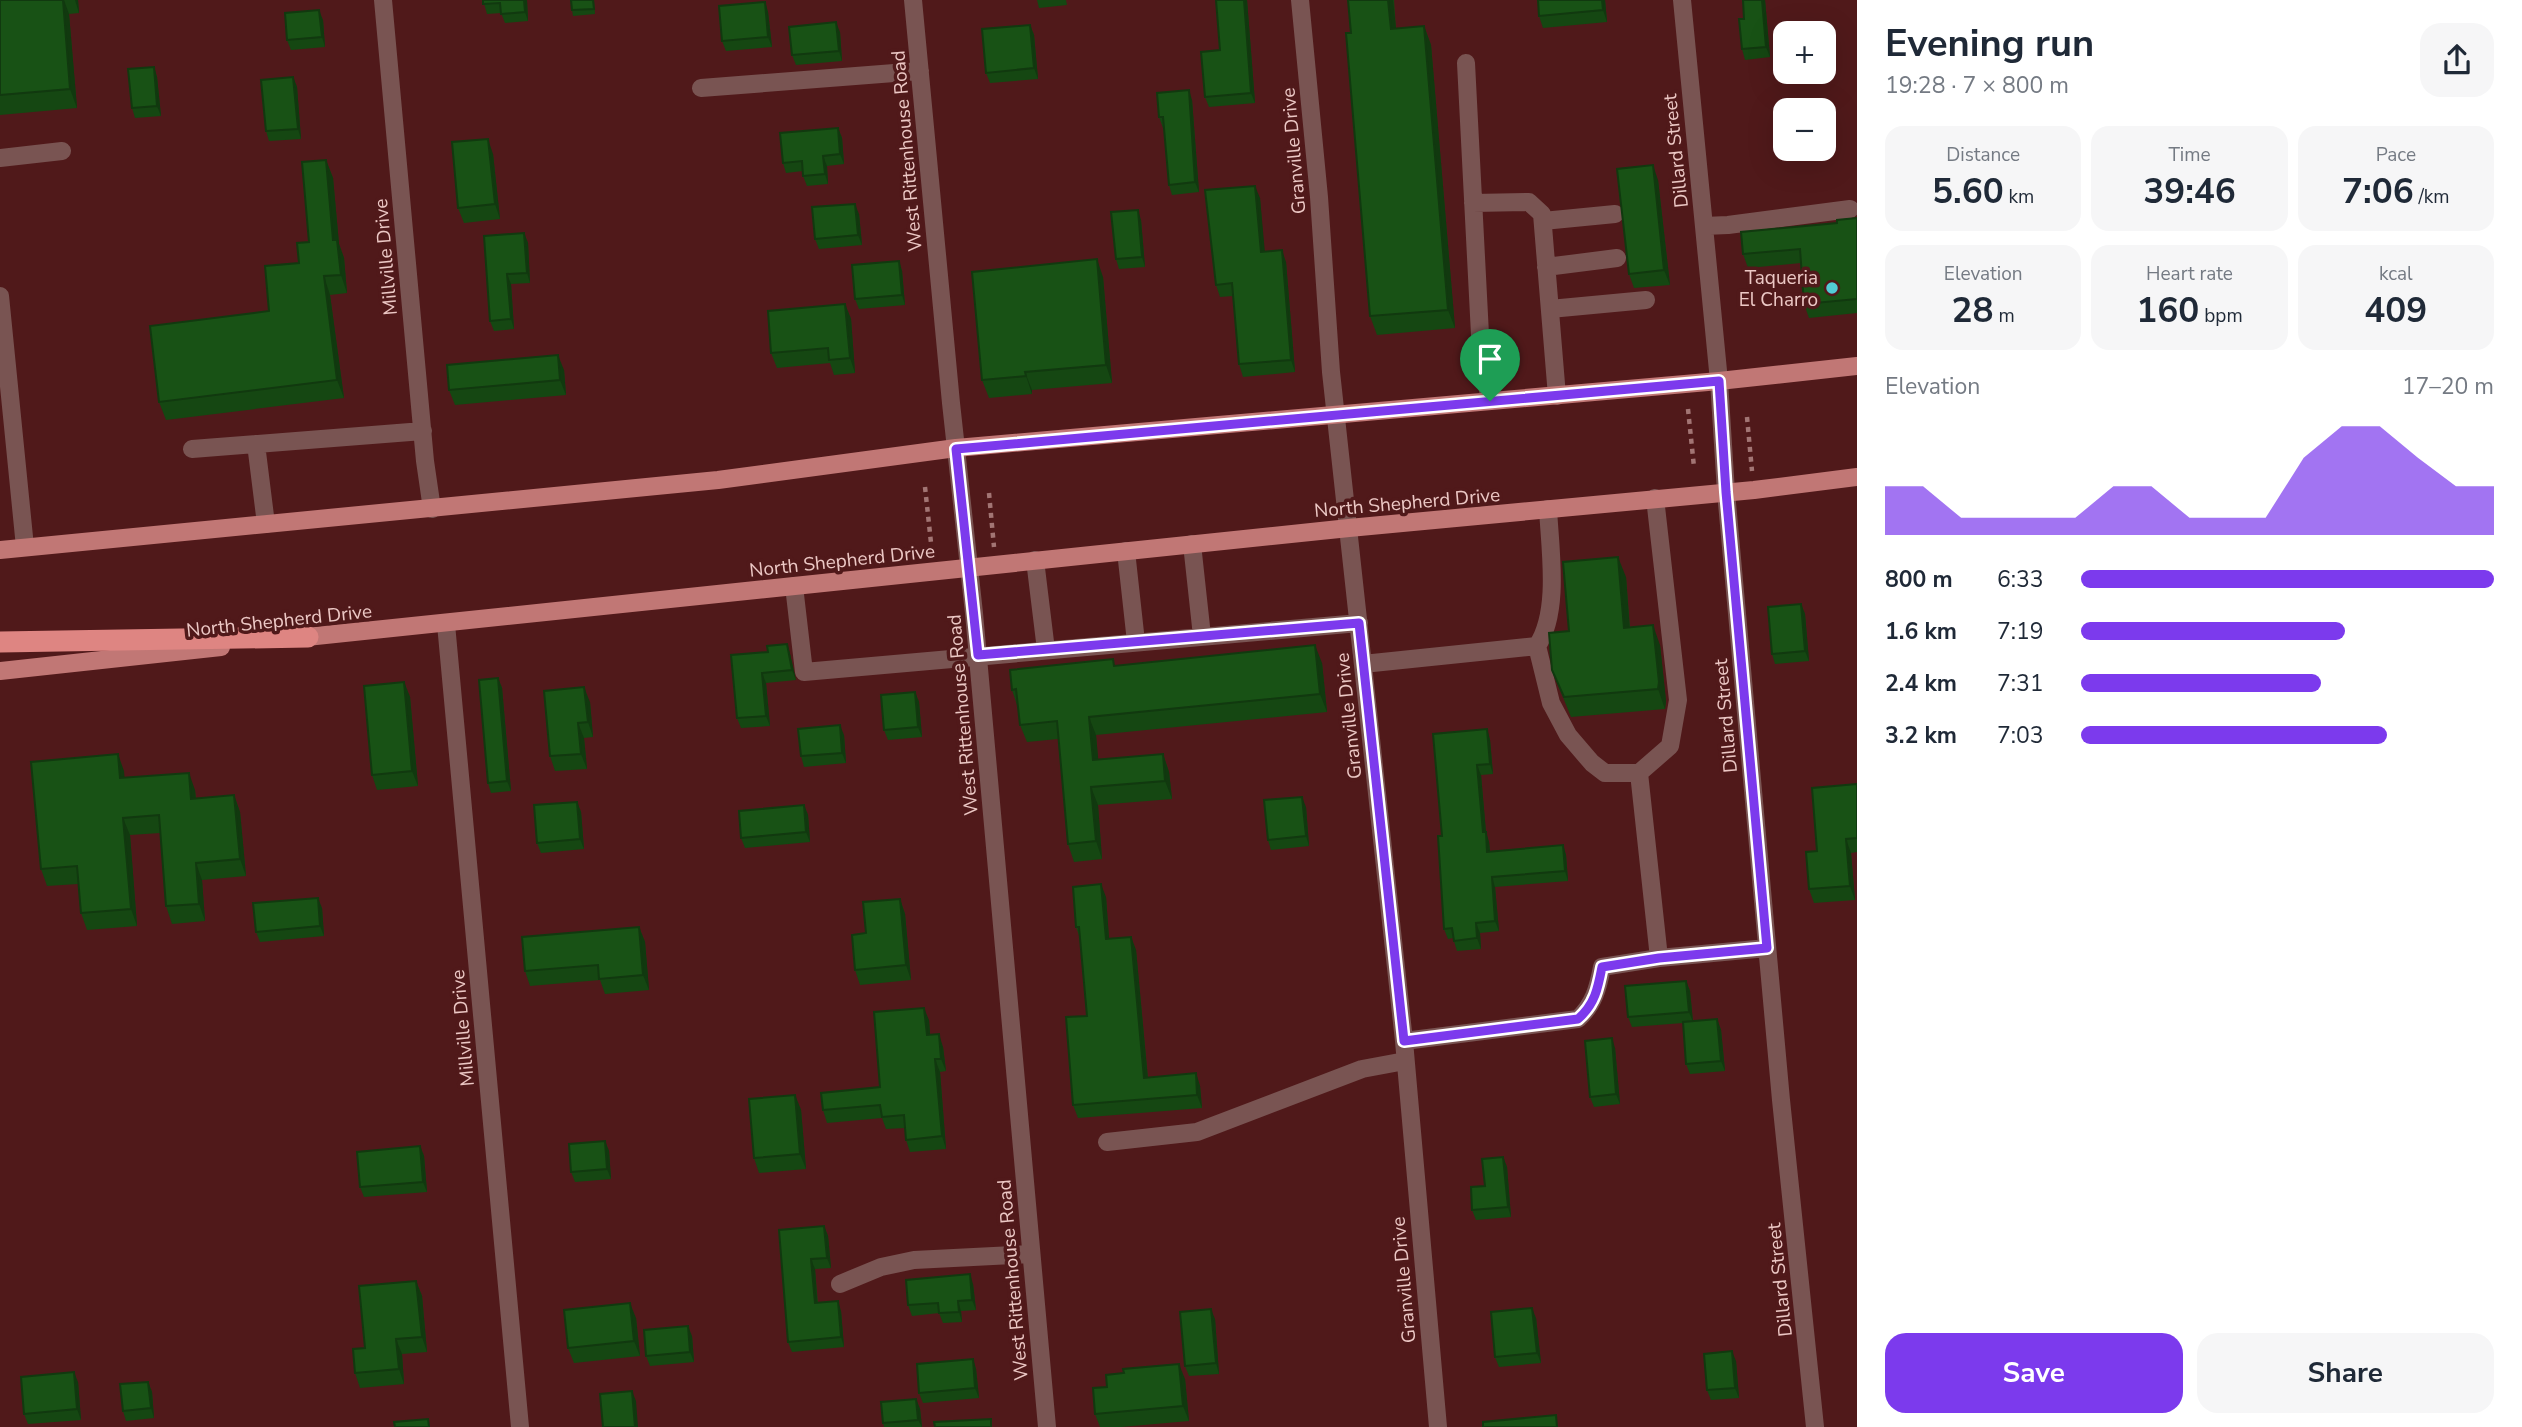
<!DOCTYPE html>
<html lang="en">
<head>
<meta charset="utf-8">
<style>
	body { margin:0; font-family:"Nunito Sans",sans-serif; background:#f6f6f7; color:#1f2937; height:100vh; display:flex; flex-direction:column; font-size:26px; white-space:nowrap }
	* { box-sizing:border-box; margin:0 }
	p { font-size:23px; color:#747a83 }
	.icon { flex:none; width:38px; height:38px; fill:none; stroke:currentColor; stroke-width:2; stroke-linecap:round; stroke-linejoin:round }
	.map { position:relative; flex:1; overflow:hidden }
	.side { display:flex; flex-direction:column; background:#fff; width:665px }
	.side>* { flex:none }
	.tools { position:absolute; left:1773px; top:21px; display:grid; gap:14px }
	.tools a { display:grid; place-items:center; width:63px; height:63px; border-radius:14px; background:#fff; box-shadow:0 7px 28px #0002; font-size:35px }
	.pin { position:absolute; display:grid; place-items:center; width:60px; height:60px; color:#fff; margin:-72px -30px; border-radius:50% 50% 50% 0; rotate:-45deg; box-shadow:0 0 7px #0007 }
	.pin .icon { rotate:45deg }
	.round { display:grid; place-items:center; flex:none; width:74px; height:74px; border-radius:21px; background:#f6f6f7 }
	.summary { display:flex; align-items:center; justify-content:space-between; height:119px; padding:0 28px }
	h1 { font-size:38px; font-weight:700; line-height:52px }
	.stats { display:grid; grid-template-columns:repeat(3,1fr); gap:10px; height:119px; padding:7px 28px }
	.stats div { display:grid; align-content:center; border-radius:18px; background:#f6f6f7; text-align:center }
	.stats b { font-size:35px; font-weight:700 }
	.stats small { font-size:19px; font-weight:400 }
	.stats p { font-size:19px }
	.chart { height:196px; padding:14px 28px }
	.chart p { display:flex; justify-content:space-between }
	.chart svg { width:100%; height:126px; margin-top:7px; fill:#7c3aed; opacity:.7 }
	.primary-button { display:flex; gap:14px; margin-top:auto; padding:14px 28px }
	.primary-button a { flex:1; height:80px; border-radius:21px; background:#7c3aed; color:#fff; font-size:28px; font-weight:700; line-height:80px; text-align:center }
	.primary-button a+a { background:#f6f6f7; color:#1f2937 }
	ul { padding:0 28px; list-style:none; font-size:23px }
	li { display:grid; grid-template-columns:112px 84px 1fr; align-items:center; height:52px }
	li i { height:18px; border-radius:9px; background:#7c3aed }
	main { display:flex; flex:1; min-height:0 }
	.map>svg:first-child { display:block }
</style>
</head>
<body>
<main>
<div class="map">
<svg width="1857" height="1427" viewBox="0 0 1857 1427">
	<rect width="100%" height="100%" fill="#50191a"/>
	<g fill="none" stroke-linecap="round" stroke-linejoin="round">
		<path stroke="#a27574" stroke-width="4.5" stroke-dasharray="5 5" stroke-linecap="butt" d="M1688 409 1694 467
			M1747 417 1752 471
			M925 487 932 552
			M989 493 994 547"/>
		<path stroke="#795452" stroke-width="18" d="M383 0 425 461 432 509
			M913 0 951 403 974 613 1047 1427
			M1300 0 1319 197 1331 372 1404 1041 1438 1427
			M1682 0 1719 381 1726 492 1781 1100 1815 1427
			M1466 63 1481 354 1490 401
			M701 88 920 71
			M0 158 62 151
			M1473 203 1529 202 1542 214 1557 396
			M1543 221 1615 214
			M1704 226 1728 225 1850 209
			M1546 267 1617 258
			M0 296 25 547
			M1550 309 1646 300
			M256 444 266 524
			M192 449 423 431
			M1548 509C1550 549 1560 612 1537 646L1551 703 1568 735 1592 763 1605 773H1639L1670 746 1678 700 1655 498
			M1192 544 1202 636
			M1126 551 1136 642
			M1035 560 1046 650
			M794 586 804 672 1359 623
			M446 624 520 1427
			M1363 664 1537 646
			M1639 773 1659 958 1767 948
			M1404 1041 1578 1019C1594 1004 1598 988 1602 967L1659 958
			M1107 1142 1197 1132 1362 1069 1405 1061
			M840 1284 881 1267 914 1260 1031 1254"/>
		<path stroke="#c17775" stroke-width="18" d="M0 550 718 480 956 448 1719 381 1857 366
			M297 638 1349 528 1754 490 1857 477
			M0 671 221 647"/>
		<path stroke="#de8582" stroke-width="21" d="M0 642 308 637"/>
	</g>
	<path fill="#154712" d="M0 0H78L79 13 69 14 77 108 0 115Z
		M483 0H527L528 21 505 23 501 13 487 14Z
		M571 0H594L595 14 573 16 572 10Z
		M1037 0H1066L1067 5 1039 8Z
		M1216 0H1247L1255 103 1209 107 1205 97 1220 50Z
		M1348 0H1394L1396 29 1424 26 1431 45 1455 328 1377 335 1370 316Z
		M1605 0 1607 22 1543 28 1539 16Z
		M1743 0H1765L1770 57 1745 60 1742 49 1744 19Z
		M765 2 768 12 772 47 726 51 722 41Z
		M323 20 325 47 291 50 287 40Z
		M1030 25 1034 35 1038 79 990 83 986 73Z
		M840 32 842 61 796 65 792 55Z
		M154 67 157 77 161 116 135 118 132 108Z
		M293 77 297 87 301 139 269 141 266 131Z
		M1192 100 1199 192 1172 195 1169 185 1164 127 1163 128 1159 117Z
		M838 128 842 138 844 164 827 166 828 184 807 186 803 176V171L786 173 783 163Z
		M493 154 500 219 464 223 458 208Z
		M326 160 333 178 339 244 344 258 347 293 330 295 344 398 166 420 159 402 269 311 299 263 309 242Z
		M1658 180 1670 285 1634 288 1629 274Z
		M1260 198 1264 251 1286 262 1295 372 1243 377 1239 364 1233 296 1220 297 1216 285Z
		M859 214 862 245 819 249 815 239Z
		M1857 218V313L1809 318 1804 304 1801 263 1748 268 1743 254 1837 223Z
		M1141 220 1145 267 1119 269 1116 259Z
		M524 233 528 243 530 283 511 284 514 329 494 331 490 321 484 236Z
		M899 261 902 271 905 305 859 309 855 299Z
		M1103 277 1112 383 1032 390V394L989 398 982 380Z
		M845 304 851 319 855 373 834 375 830 363 777 368 771 353Z
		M564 370 566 395 455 405 449 390Z
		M1626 577 1630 627 1660 645 1666 701 1665 709 1571 717 1552 670 1569 631Z
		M1801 604 1805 614 1809 661 1775 664 1772 654Z
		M787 644 790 654 796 680 766 683 770 726 741 728 737 718 768 652Z
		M1322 663 1327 712 1096 735 1098 760 1163 754 1169 772 1172 799 1098 805 1102 859 1074 862 1068 844 1058 739 1027 742 1020 725 1018 708 1012 690 1115 666Z
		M498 678 502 688 511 791 491 793 488 783Z
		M404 682 410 697 418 786 377 790 372 775Z
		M915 692 919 702 922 737 888 740 884 730Z
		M590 702 593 737 584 738 587 769 555 771 550 756Z
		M1487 729 1490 740 1493 774 1481 775 1486 833 1489 842 1490 851 1563 845 1566 855 1568 881 1495 887 1499 931 1480 933 1481 949 1457 951 1453 938 1448 939 1444 929 1442 836Z
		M844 735 846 763 804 767 801 756Z
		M124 771V778L195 790 196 798 234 795 240 812 246 876 202 880 205 921 172 924 166 906 160 833 130 835 137 926 87 930 81 913 78 884 47 886 41 869Z
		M1857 784V852L1851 853 1855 900 1814 903 1809 889 1817 851Z
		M577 802 581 812 584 849 541 853 537 843Z
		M804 805 808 815 810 842 745 848 741 838Z
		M1306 807 1309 846 1271 850 1268 840Z
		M1106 897 1109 939 1131 937 1136 950 1148 1078 1196 1073 1200 1086 1202 1108 1078 1118 1073 1105 1087 1016 1080 938 1076 927Z
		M900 899 905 914 911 980 860 985 855 970 866 933Z
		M322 908 324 936 260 942 256 932Z
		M639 927 645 942 649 990 605 994 600 980 530 986 525 971Z
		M1686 981 1690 991 1693 1022 1717 1019 1721 1030 1725 1071 1690 1074 1686 1064 1683 1023 1632 1027 1628 1017Z
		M929 1020 930 1035 943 1047 946 1071 940 1072 946 1149 910 1152 906 1140 905 1128 886 1129 882 1118 827 1123 823 1110 880 1087Z
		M1615 1048 1620 1104 1594 1107 1590 1097Z
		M795 1095 801 1110 806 1169 759 1173 754 1158Z
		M605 1141 609 1151 611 1179 575 1182 571 1172Z
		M420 1146 424 1156 427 1192 364 1197 360 1187Z
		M1503 1157 1507 1167 1511 1217 1476 1220 1472 1210 1485 1186Z
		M824 1226 828 1236 831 1268 815 1269 818 1303 841 1311 844 1347 792 1352 788 1342 779 1230Z
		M416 1281 422 1296 427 1352 402 1354 404 1384 360 1388 355 1373 365 1348Z
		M973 1284 976 1310 961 1311 962 1322 943 1323 939 1313 912 1316 908 1305Z
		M636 1318 640 1356 574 1363 568 1348Z
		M1536 1318 1541 1363 1499 1367 1495 1357Z
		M1215 1319 1219 1374 1189 1376 1185 1366Z
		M692 1336 694 1362 650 1366 646 1356Z
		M973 1359 976 1369 979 1398 923 1403 919 1393Z
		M1736 1361 1739 1398 1711 1400 1707 1390Z
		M1185 1379 1189 1421 1121 1427H1100L1095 1414 1107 1387Z
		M78 1382 81 1420 28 1424 24 1414Z
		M148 1382 152 1392 154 1418 126 1421 123 1411Z
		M916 1399 920 1409 922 1427H884L883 1423Z"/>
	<path fill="#11390f" d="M63 0H64L69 14 77 108 70 89Z
		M75 0H78L79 13Z
		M524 0H527L528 21 525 12Z
		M1244 0H1247L1255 103 1251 93Z
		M1388 0H1393L1398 48 1391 29Z
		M1602 0H1605L1607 22 1603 10Z
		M1762 0H1765L1770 57 1766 47Z
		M765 2 768 12 772 47 768 37Z
		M319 10 323 20 325 47 322 37Z
		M836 22 840 32 842 61 839 51Z
		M1030 25 1034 35 1038 79 1034 68Z
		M1424 26 1431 45 1455 328 1448 310Z
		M154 67 157 77 161 116 157 106Z
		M293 77 297 87 301 139 298 129Z
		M1189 90 1192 100 1199 192 1195 182Z
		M838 128 842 138 844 164 840 154Z
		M488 139 493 154 500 219 495 204Z
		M823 156 827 166 828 184 825 174Z
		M326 160 333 178 339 244 344 258 347 293 341 275 333 240Z
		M1653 165 1658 180 1670 285 1664 270Z
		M1255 186 1260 198 1266 264 1261 252Z
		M855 204 859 214 862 245 858 235Z
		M1138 210 1141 220 1145 267 1142 257Z
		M524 233 528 243 530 283 527 273Z
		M1282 250 1286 262 1295 372 1291 360Z
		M1097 259 1103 277 1112 383 1106 365Z
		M899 261 902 271 905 305 902 295Z
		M507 274 511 284 514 329 511 319Z
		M324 276 330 295 344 398 337 380Z
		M845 304 851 319 855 373 850 358Z
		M558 355 564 370 566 395 560 380Z
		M1025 372 1032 390V394L1026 376Z
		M1618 557 1626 577 1631 647 1624 628Z
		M1801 604 1805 614 1809 661 1805 651Z
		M1653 625 1660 645 1666 701 1665 709 1658 689Z
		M787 644 790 654 796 680 792 670Z
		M1315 645 1322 663 1327 712 1320 694Z
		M762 673 766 683 770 726 766 716Z
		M498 678 502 688 511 791 507 781Z
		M404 682 410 697 418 786 412 771Z
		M584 687 590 702 593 737 588 722Z
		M915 692 919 702 922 737 918 727Z
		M1089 717 1096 735 1100 778 1093 760Z
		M578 723 584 738 587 769 581 754Z
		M840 725 844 735 846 763 842 753Z
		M1487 729 1490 740 1493 774 1490 764Z
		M118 754 124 771 126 795 120 778Z
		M1163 754 1169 772 1172 799 1165 781Z
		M1477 765 1481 775 1486 832 1489 842 1491 862 1483 832Z
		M189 773 195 790 197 816 191 799Z
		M1091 787 1098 805 1102 859 1096 841Z
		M234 795 240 812 246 876 240 859Z
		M1302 797 1306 807 1309 846 1306 836Z
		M577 802 581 812 584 849 580 839Z
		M804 805 808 815 810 842 806 832Z
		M123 818 130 835 137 926 131 909Z
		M1846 839 1851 853 1855 900 1850 886Z
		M1563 845 1566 855 1568 881 1565 871Z
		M196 863 202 880 205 921 199 904Z
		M1492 877 1495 887 1499 931 1495 921Z
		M1101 884 1106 897 1110 952 1106 939Z
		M318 898 322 908 324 936 320 926Z
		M900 899 905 914 911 980 906 965Z
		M1476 923 1480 933 1481 949 1477 938Z
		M639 927 645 942 649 990 643 975Z
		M1131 937 1136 950 1149 1091 1144 1078Z
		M1686 981 1690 991 1693 1022 1689 1012Z
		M924 1008 929 1020 931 1048 927 1035Z
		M1717 1019 1721 1030 1725 1071 1721 1061Z
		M939 1034 943 1047 946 1071 941 1059Z
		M1612 1038 1615 1048 1620 1104 1616 1094Z
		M935 1059 940 1072 946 1149 942 1136Z
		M1196 1073 1200 1086 1202 1108 1197 1095Z
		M795 1095 801 1110 806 1169 800 1154Z
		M605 1141 609 1151 611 1179 607 1169Z
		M420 1146 424 1156 427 1192 423 1182Z
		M1503 1157 1507 1167 1511 1217 1508 1207Z
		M824 1226 828 1236 831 1268 827 1258Z
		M811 1259 815 1269 818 1313 815 1303Z
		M970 1274 973 1284 976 1310 972 1300Z
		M416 1281 422 1296 427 1352 422 1337Z
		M838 1301 841 1311 844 1347 841 1337Z
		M958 1301 961 1311 962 1322 959 1312Z
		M630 1303 636 1318 640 1356 634 1341Z
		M1532 1308 1536 1318 1541 1363 1537 1353Z
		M1211 1309 1215 1319 1219 1374 1216 1363Z
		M688 1326 692 1336 694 1362 690 1352Z
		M396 1339 402 1354 404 1384 399 1369Z
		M1732 1351 1736 1361 1739 1398 1735 1388Z
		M973 1359 976 1369 979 1398 975 1388Z
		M1179 1364 1185 1379 1189 1421 1183 1406Z
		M74 1372 78 1382 81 1420 77 1409Z
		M148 1382 152 1392 154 1418 151 1408Z
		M632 1391 636 1401 638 1427H635Z
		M916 1399 920 1409 922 1427 918 1420Z"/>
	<path fill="#185215" stroke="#11390f" stroke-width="2" d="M0 0H63L70 89 0 95Z
		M483 0H524L525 12 501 14 500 3 483 4Z
		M571 0H593L594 9 572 10Z
		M1216 0H1244L1251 93 1205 97 1201 52 1220 50Z
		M1348 0H1388L1391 29 1424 26 1448 310 1370 316 1346 33H1351Z
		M1538 0H1602L1603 10 1539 16Z
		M1743 0H1762L1766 47 1742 49 1739 19H1744Z
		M765 2 768 37 722 41 719 6Z
		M319 10 322 37 287 40 285 13Z
		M836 22 839 51 792 55 789 27Z
		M1030 25 1034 68 986 73 982 29Z
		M154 67 157 106 132 108 128 69Z
		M293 77 298 129 266 131 261 80Z
		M1189 90 1195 182 1169 185 1163 117H1159L1157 93Z
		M838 128 840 154 823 156 825 174 803 176 802 161 783 163 780 133Z
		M488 139 495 204 458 208 452 142Z
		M326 160 333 240H337L341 275 324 276 337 380 159 402 150 326 269 311 265 266 299 263 297 243 309 242 302 162Z
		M1653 165 1664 270 1629 274 1617 169Z
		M1255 186 1261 252 1282 250 1291 360 1239 364 1232 283 1216 285 1205 190Z
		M855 204 858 235 815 239 812 207Z
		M1138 210 1142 257 1116 259 1111 212Z
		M1857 218V299L1804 304 1800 249 1743 254 1741 232 1837 223V220Z
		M524 233 527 273 507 274 511 319 490 321 484 236Z
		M1097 259 1106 365 1025 372 1026 376 982 380 972 272Z
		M899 261 902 295 855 299 852 265Z
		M845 304 850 358 829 360 828 348 771 353 768 311Z
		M558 355 560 380 449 390 447 365Z
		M1618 557 1624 628 1653 625 1659 682 1658 689 1564 697 1552 670 1549 633 1569 631 1563 562Z
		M1801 604 1805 651 1772 654 1768 607Z
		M787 644 792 670 762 673 766 716 737 718 731 655 768 652 767 646Z
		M1315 645 1320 694 1089 717 1093 760 1163 754 1165 781 1091 787 1096 841 1068 844 1057 721 1020 725 1016 689 1012 690 1010 670 1113 659 1114 666Z
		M498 678 507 781 488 783 479 680Z
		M404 682 412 771 372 775 364 686Z
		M584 687 588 722 578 723 581 754 550 756 544 691Z
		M915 692 918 727 884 730 881 695Z
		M840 725 842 753 801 756 798 729Z
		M1487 729 1490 764 1477 765 1483 832H1486L1487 852 1563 845 1565 871 1492 877 1495 921 1476 923 1477 938 1454 941 1452 928 1444 929 1438 836H1442L1433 734Z
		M118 754 120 778 189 773 191 799 234 795 240 859 196 863 199 904 166 906 159 815 123 818 131 909 81 913 77 866 41 869 31 762Z
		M1857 784V838L1846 839 1850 886 1809 889 1806 852 1817 851 1812 788Z
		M1302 797 1306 836 1268 840 1264 800Z
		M577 802 580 839 537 843 534 805Z
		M804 805 806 832 741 838 739 811Z
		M1101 884 1106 939 1131 937 1144 1078 1196 1073 1197 1095 1073 1105 1066 1017 1087 1016 1079 927H1076L1073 887Z
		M318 898 320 926 256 932 253 903Z
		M900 899 906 965 855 970 852 935 866 933 863 902Z
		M639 927 643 975 599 979 598 965 525 971 522 937Z
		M1686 981 1689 1012 1628 1017 1625 986Z
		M924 1008 927 1035 939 1034 941 1059H935L942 1136 906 1140 904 1115 882 1117 880 1105 823 1110 821 1093 880 1087 874 1012Z
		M1717 1019 1721 1061 1686 1064 1683 1022Z
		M1612 1038 1616 1094 1590 1097 1585 1041Z
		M795 1095 800 1154 754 1158 749 1099Z
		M605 1141 607 1169 571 1172 569 1144Z
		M420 1146 423 1182 360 1187 357 1152Z
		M1503 1157 1508 1207 1472 1210 1471 1187 1485 1186 1482 1159Z
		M824 1226 827 1258 811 1259 815 1303 838 1301 841 1337 788 1342 779 1230Z
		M970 1274 972 1300 958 1301 959 1312 939 1313 938 1303 908 1305 906 1280Z
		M416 1281 422 1337 396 1339 399 1369 355 1373 353 1349 365 1348 359 1286Z
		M630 1303 634 1341 568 1348 564 1310Z
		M1532 1308 1537 1353 1495 1357 1491 1312Z
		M1211 1309 1216 1363 1185 1366 1180 1312Z
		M688 1326 690 1352 646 1356 644 1330Z
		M1732 1351 1735 1388 1707 1390 1704 1354Z
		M973 1359 975 1388 919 1393 917 1364Z
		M1179 1364 1183 1406 1095 1414 1093 1388 1107 1387 1106 1375 1124 1373 1123 1369Z
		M74 1372 77 1409 24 1414 21 1377Z
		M148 1382 151 1408 123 1411 120 1384Z
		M632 1391 635 1427H603L600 1394Z
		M916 1399 918 1420 883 1423 881 1402Z
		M1556 1415 1557 1427H1483V1422Z
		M428 1419 429 1427H395L394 1422Z
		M991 1419V1427H935L934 1422Z"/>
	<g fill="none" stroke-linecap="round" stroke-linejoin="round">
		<defs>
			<path id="route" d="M1719 381 1726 492 1767 948 1659 958 1602 967C1598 988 1595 1004 1578 1019L1404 1041 1359 623 978 655 956 449Z"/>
		</defs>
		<use href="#route" stroke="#fff" stroke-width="14"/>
		<use href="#route" stroke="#7c3aed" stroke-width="9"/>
	</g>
	<circle fill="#52ccd5" stroke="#50191a" stroke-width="2.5" cx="1832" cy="288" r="7"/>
	<g text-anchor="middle" stroke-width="7" stroke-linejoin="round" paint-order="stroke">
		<g font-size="19" fill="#ecc8c5" stroke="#50191a">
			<text transform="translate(906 151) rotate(-95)" y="7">West Rittenhouse Road</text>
			<text transform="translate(1293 151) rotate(-95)" y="7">Granville Drive</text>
			<text transform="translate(1675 151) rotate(-96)" y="7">Dillard Street</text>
			<text transform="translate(385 257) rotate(-95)" y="7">Millville Drive</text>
			<text transform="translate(1407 502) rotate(-5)" y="7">North Shepherd Drive</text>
			<text transform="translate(842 560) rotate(-6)" y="7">North Shepherd Drive</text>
			<text transform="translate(279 620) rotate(-6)" y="7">North Shepherd Drive</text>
			<text transform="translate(962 715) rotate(-95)" y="7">West Rittenhouse Road</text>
			<text transform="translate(1348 716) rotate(-96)" y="7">Granville Drive</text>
			<text transform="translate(1725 716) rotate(-95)" y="7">Dillard Street</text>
			<text transform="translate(462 1028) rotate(-95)" y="7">Millville Drive</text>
			<text transform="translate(1012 1280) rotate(-95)" y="7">West Rittenhouse Road</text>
			<text transform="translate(1403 1280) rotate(-95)" y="7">Granville Drive</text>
			<text transform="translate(1779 1280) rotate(-96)" y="7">Dillard Street</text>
		</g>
		<g font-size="19" fill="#ecc8c5" stroke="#50191a" text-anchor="end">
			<text x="1818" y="284">Taqueria<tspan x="1818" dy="22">El Charro</tspan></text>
		</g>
	</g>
</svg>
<div class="tools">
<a>+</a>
<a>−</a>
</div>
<div class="pin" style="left:1490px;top:401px;background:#1e9e55"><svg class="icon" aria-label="arrive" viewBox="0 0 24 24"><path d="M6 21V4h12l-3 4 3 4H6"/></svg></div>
</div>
<section class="side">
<div class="summary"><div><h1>Evening run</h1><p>19:28 · 7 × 800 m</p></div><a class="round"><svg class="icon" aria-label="share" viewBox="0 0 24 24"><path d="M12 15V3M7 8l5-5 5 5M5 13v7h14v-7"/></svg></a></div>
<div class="stats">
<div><p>Distance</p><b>5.60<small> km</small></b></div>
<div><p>Time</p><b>39:46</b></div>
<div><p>Pace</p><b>7:06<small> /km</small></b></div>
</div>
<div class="stats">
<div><p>Elevation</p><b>28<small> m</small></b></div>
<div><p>Heart rate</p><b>160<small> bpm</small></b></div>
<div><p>kcal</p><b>409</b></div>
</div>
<div class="chart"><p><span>Elevation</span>17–20 m</p>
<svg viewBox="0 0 160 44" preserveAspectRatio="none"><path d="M0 44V27L10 27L20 38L30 38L40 38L50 38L60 27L70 27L80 38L90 38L100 38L110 17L120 6L130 6L140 17L150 27L160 27V44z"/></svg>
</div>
<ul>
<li><b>800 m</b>6:33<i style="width:100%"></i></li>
<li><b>1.6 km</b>7:19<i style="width:64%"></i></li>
<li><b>2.4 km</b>7:31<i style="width:58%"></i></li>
<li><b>3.2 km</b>7:03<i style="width:74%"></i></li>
</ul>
<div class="primary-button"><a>Save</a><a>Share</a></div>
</section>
</main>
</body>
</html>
